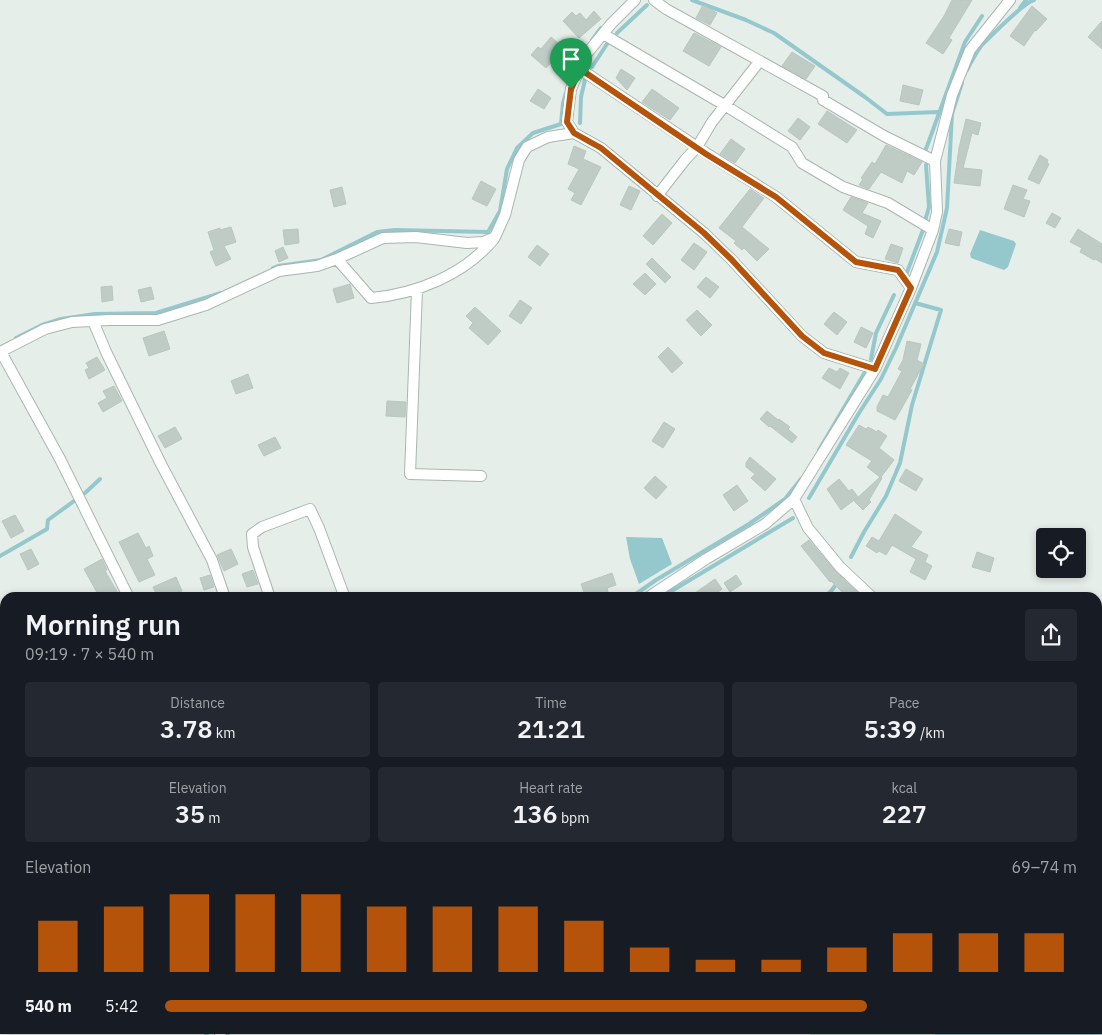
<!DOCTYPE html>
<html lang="en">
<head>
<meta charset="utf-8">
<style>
	body { margin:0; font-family:"IBM Plex Sans",sans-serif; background:#242831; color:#f1f3f6; height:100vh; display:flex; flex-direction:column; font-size:19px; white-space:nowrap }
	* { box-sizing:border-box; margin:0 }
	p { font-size:16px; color:#9ea1a6 }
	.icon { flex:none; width:28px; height:28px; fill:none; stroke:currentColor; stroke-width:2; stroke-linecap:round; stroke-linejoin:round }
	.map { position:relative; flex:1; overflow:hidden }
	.panel { position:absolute; left:0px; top:592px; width:1102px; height:442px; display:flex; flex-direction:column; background:#171b24; border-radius:15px 15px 0 0; box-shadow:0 2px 8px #0003 }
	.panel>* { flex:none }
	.tools { position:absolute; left:1036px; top:528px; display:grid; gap:10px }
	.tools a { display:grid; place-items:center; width:50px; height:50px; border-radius:5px; background:#171b24; box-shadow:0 2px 8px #0003; font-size:25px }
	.pin { position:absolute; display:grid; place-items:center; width:42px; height:42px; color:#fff; margin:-51px -21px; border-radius:50% 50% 50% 0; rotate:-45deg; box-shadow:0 0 5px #0007 }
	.pin .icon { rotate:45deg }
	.round { display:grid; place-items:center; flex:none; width:52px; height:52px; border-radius:5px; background:#242831 }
	.overview { display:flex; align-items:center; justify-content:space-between; height:85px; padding:0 25px }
	h1 { font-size:28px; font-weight:600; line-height:38px }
	.metrics { display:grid; grid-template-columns:repeat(3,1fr); gap:8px; height:85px; padding:5px 25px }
	.metrics div { display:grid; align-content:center; border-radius:5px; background:#242831; text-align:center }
	.metrics b { font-size:25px; font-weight:600 }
	.metrics small { font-size:14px; font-weight:400 }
	.metrics p { font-size:14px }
	.chart { height:140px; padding:10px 25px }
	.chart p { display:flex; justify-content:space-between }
	.chart svg { width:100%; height:90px; margin-top:5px; stroke:#b45309; stroke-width:6 }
	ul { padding:0 25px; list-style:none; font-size:16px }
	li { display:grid; grid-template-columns:80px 60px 1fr; align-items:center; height:38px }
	li i { height:12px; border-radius:6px; background:#b45309 }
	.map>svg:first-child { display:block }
</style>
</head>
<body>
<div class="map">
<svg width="1102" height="1035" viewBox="0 0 1102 1035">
	<rect width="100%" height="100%" fill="#e6eeea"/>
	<path fill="#c2dcc7" d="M815 1030H940L934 1035H810Z"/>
	<path fill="#95c8cc" d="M980 230 1014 241 1016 244 1008 267 1004 270 971 258 970 254Z
		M626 537 662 538 672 564 639 584 630 559Z
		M1102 958V1035H934L940 1030H1098V959Z"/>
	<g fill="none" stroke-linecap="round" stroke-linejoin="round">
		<path stroke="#95c8cc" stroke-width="4" d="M692 0 746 20 774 33 865 97 887 114 938 112
			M1020 8 1026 0
			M617 33 647 5
			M592 40 601 28
			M592 67 607 44
			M967 70C971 62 976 53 981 46 990 37 1023 3 1034 0
			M571 77 575 63 580 56
			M580 123 581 97 585 80
			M926 149 965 42 982 16
			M925 221 929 207 926 165
			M273 268 278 266 321 260 377 232 395 230 488 232 500 211 507 169 517 148 533 133 561 124 563 103 566 93
			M906 275 923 230
			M16 338 42 325 61 319 95 314 156 313 221 293
			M871 359 876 333 894 295
			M819 450 865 372
			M809 498 859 413 881 379 896 348 937 252 947 208 952 114 962 83
			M0 556 47 529 48 520 85 493 100 479
			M851 557 864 532 886 496 900 463 912 405 941 310 915 303
			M630 598 656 580 749 524 785 499 801 479
			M660 598 793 518
			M824 598 832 590 845 572
			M206 1035 209 1030
			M227 1035 230 1030"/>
	</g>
	<path fill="#bfcbc5" stroke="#b9c7c0" d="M952 0H972L949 38 952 40 943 54 926 43 944 16Z
		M703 5 717 13 710 25 696 18Z
		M1032 6 1047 19 1036 31 1035 30 1024 46 1010 36Z
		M594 11 601 19 579 38 563 21 572 12 576 16 580 13 586 20Z
		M1102 21V49L1088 37Z
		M694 33 721 47 709 66 683 51Z
		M551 37 564 48 546 68 531 55 538 47 541 49Z
		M792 52 815 66 806 79 782 66Z
		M621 69 635 78 627 90 616 78Z
		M903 85 923 90 919 105 900 101Z
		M538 89 551 98 544 109 530 101Z
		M652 89 679 108 670 120 642 102Z
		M827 111 857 130 847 143 818 124Z
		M798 118 810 127 800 140 788 131Z
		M966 119 981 123 978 135 972 133 963 168 982 170 980 186 954 183 959 148Z
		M731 139 745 149 735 163 720 154Z
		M886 145 922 162 914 175 907 171 902 183 881 172 869 189 859 185 863 179 861 178 872 162 875 164Z
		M574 146 586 151 583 159 601 167 581 205 571 200 575 193 568 189 579 169 568 164Z
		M1040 155 1048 160 1047 163 1049 164 1039 184 1028 179Z
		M481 181 496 189 487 206 472 199Z
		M1013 185 1027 190 1023 199 1030 201 1024 217 1004 209Z
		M629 186 640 191 631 210 620 205Z
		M342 187 346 204 334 207 330 190Z
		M750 189 764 198 742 227 769 249 757 261 744 248 742 250 734 243 736 241 719 228Z
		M851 197 868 203 862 213 881 221 873 238 865 234 868 226 843 210Z
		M1052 213 1061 218 1055 228 1046 223Z
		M662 214 672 223 653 245 643 236Z
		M231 227 236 242 224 246 231 259 216 266 210 252 214 250 208 232 220 228V230Z
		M298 229 299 243 285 245 283 230Z
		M949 229 962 232 959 246 945 243Z
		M1078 229 1102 244V263L1095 259 1094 260 1080 252 1082 248 1070 242Z
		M694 243 707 252 694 270 681 260Z
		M891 244 903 248 898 263 885 259Z
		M537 245 549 254 540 266 528 257Z
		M283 247 288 258 279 262 275 251Z
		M652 258 671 277 665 283 646 264Z
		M645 273 656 284 645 295 633 284Z
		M706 277 719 287 710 298 697 287Z
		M350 284 354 298 337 303 333 289Z
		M112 286 113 300 102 302 101 287Z
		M151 287 154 299 141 302 138 290Z
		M520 300 532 308 521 324 509 316Z
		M475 307 501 331 488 345 469 328 473 323 466 316Z
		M697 310 712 325 701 336 686 320Z
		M834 312 847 322 837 335 824 324Z
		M861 327 873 333 866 348 854 342Z
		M164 331 170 349 149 356 143 338Z
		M907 341 921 344 917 360 924 364 910 389 912 390 895 420 877 411V407L883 395 888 397 902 371 898 369 903 360Z
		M668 347 683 363 672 373 658 357Z
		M97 357 105 370 89 379 85 370 89 368 86 363Z
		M829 368 837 372 840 368 849 373 840 389 822 378Z
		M248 374 253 388 236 394 231 381Z
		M114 386 122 401 103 412 98 403 107 398 103 391Z
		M387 401 406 402 405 417 386 416Z
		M767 411 778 420 779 419 790 427 788 429 797 437 792 443 770 426 769 427 760 419Z
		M664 422 675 429 663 448 652 441Z
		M859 425 866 429 868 427 877 432 878 430 887 436 879 448 894 460 881 477 882 478 869 500 871 502 863 510 854 501 880 477 867 467 872 461 846 445Z
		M175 427 182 439 165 448 158 436Z
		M275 437 281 448 264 456 258 445Z
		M750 457 776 479 765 491 751 478 755 474 746 467V463Z
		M906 469 923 479 916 491 899 481Z
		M655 476 667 487 656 499 644 488Z
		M839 479 849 491 852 489 858 497 841 510 827 489Z
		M737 485 748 501 734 511 723 495Z
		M895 514 922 532 911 547 928 555 925 562 932 566 925 580 910 572 916 559 892 545 886 555 879 551 877 553 866 546 872 537 879 541Z
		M15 515 24 531 11 538 2 521Z
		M138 533 146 548 149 546 153 556 147 559 155 575 139 582 119 542Z
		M809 540 835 571 857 592 851 598H848L831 581 830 582 801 546Z
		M31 549 39 564 28 570 20 554Z
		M231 549 238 564 224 571 217 555Z
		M977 552 994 558 990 572 972 567Z
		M102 559 107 570 105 571 121 598H100L84 569Z
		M253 570 258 584 247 587 242 574Z
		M612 573 616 585 607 588 608 592 598 595 597 591 585 595 581 584Z
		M210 575 214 587 204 590 200 578Z
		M736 575 742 584 730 592 724 583Z
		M176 577 182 591 167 598H158L153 587Z
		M715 579 722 589 711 598H688Z"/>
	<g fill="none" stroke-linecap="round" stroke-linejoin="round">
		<defs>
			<path id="street" d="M635 0 611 24 584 57 571 89 567 122 574 133 601 148 704 233 731 259 802 336 824 353 875 369
				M654 0 666 9 823 96V100L884 136 935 161
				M603 34 726 106 792 147 802 163 843 187 888 203 933 230
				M580 69 706 153 776 197 856 262 898 270 911 288
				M657 196 685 160 697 147 712 122 759 62
				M337 259 371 298C416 294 464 275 494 239
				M417 290 410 474 481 476
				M93 321 107 354 161 464 212 560 225 598
				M0 352 45 329 72 322 109 320H158L206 305 279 271 317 266 337 259 383 238 416 237 467 243 483 242 495 237 505 215 519 160 527 147 548 137 574 133
				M1 352 60 459 129 598
				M794 499 808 528 840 567 873 598
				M270 598 253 547 252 534 262 527 310 509 319 528 345 598
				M647 598 706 559 765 524 794 499 875 369 911 288 933 230 937 212 935 161 952 95 970 50 1010 0
				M1098 835 1102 838
				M0 836 5 839
				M220 1035 222 1030"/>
		</defs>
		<use href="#street" stroke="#a9b6b0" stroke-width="12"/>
		<use href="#street" stroke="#fff" stroke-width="10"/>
	</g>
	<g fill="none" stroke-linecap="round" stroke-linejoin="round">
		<defs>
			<path id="route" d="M580 69 706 154 776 197 856 262 898 270 911 288 875 369 824 353 802 336 731 259 704 233 601 148 574 133 567 122 571 89Z"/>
		</defs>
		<use href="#route" stroke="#fff" stroke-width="10"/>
		<use href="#route" stroke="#b45309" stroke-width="6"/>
	</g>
</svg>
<div class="tools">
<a><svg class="icon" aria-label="locate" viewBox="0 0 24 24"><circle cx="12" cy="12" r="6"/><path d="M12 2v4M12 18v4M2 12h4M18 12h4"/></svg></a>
</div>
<div class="pin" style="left:571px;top:89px;background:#1e9e55"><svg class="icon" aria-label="arrive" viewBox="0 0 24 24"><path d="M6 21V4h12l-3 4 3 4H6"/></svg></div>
<section class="panel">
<div class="overview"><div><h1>Morning run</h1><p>09:19 · 7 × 540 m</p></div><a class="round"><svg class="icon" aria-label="share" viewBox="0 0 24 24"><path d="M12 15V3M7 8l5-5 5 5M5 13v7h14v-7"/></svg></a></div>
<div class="metrics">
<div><p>Distance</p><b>3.78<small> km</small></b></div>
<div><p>Time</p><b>21:21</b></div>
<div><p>Pace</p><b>5:39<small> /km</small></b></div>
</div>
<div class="metrics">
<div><p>Elevation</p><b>35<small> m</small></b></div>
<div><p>Heart rate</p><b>136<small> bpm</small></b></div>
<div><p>kcal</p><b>227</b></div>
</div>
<div class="chart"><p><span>Elevation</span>69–74 m</p>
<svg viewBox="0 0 160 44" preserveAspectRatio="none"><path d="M5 44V19M15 44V12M25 44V6M35 44V6M45 44V6M55 44V12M65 44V12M75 44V12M85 44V19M95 44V32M105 44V38M115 44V38M125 44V32M135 44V25M145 44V25M155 44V25"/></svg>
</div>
<ul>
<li><b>540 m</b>5:42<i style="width:77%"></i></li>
</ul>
</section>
</div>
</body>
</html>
